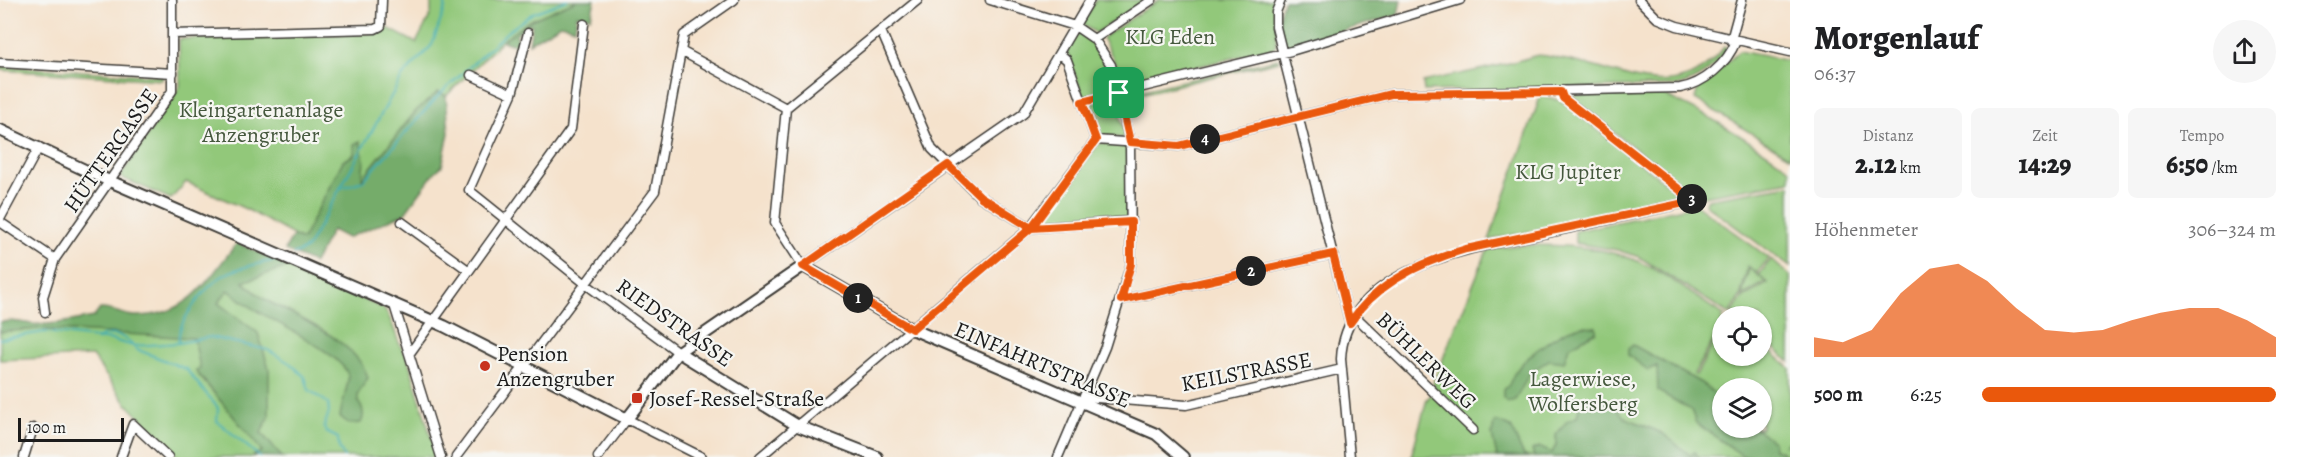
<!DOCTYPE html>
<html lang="de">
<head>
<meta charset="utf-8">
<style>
	body { margin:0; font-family:Alegreya,serif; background:#f6f6f6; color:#202124; height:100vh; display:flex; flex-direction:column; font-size:22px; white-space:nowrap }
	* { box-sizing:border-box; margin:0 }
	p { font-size:20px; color:#757577 }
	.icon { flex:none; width:33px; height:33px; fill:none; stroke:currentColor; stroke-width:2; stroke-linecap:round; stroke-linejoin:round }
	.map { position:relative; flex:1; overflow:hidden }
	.panel { display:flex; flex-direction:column; background:#fff; width:510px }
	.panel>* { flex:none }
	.controls { position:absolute; left:1712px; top:306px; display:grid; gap:12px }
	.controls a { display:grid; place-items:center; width:60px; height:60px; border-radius:50%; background:#fff; box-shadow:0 2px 4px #0004; font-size:30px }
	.scale { position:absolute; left:18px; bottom:15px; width:106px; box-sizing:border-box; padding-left:6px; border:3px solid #1c1c1c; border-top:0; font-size:16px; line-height:21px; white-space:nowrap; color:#1c1c1c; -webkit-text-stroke:4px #f6f6f2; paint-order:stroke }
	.pin { position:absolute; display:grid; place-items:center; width:51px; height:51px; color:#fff; margin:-26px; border-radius:12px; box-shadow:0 3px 9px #0006 }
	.km { position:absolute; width:30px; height:30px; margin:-15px; border-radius:50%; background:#222; color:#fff; font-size:16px; line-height:30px; text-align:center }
	.round { display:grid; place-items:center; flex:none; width:63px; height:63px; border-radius:32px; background:#f6f6f6 }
	.headline { display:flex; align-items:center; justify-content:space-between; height:102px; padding:0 24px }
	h1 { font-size:33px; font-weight:800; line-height:45px }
	.figures { display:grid; grid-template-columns:repeat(3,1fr); gap:9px; height:102px; padding:6px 24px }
	.figures div { display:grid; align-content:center; border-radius:9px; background:#f6f6f6; text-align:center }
	.figures b { font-size:26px; font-weight:800 }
	.figures small { font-size:16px; font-weight:400 }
	.figures p { font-size:16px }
	.chart { height:168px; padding:12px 24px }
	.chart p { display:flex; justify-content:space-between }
	.chart svg { width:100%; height:108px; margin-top:6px; fill:#ea580c; opacity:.7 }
	ul { padding:0 24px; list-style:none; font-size:20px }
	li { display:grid; grid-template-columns:96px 72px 1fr; align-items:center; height:45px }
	li i { height:15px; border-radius:8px; background:#ea580c }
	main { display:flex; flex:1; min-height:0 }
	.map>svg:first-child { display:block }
</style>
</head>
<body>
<main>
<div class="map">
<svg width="1790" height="457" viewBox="0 0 1790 457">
	<rect width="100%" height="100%" fill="#f6f6f2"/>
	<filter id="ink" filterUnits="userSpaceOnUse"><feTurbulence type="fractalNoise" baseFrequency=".0167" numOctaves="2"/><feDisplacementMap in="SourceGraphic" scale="12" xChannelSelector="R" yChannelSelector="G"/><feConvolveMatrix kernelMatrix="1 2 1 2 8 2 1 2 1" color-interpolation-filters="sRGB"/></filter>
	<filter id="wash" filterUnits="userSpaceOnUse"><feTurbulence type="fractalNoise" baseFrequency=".008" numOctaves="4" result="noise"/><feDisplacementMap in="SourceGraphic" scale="24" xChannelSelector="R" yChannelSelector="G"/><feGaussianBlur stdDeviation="1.35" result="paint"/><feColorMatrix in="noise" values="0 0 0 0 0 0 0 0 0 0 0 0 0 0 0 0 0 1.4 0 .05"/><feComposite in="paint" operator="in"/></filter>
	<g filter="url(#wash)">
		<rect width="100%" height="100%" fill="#f5e2cc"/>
		<path fill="#92c87a" stroke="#57724b" stroke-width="1.5" fill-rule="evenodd" d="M431 0H577L529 21 502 41 446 96 439 92 416 111 361 180 354 155 343 161 302 240 248 210 186 182 171 199 120 177 180 86 179 39 375 33 388 28 416 43 431 14Z
			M1096 0H1147L1096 33 1083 25V22Z
			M1159 0H1277L1276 45 1272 49 1122 84 1113 58 1102 38Z
			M1078 32C1101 44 1107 64 1113 87L1110 91 1087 97 1082 94 1066 50Z
			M1724 47 1728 48C1716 67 1698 81 1676 86L1424 91 1423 82C1459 73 1502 67 1534 56 1542 53 1553 58 1561 59 1622 68 1677 111 1724 47Z
			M1739 51 1790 61V157L1695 99 1699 84 1716 73Z
			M1278 59 1279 61 1124 98 1127 94Z
			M0 66 163 76 162 80 0 70Z
			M1661 94C1707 113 1749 140 1790 169V181L1698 197 1571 99 1572 95Z
			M1541 95 1561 101 1682 196V199L1489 240Z
			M1112 98 1116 100 1125 135 1122 138 1098 135 1089 107 1091 104Z
			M1099 143 1124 145 1127 148 1128 218 1044 224 1043 216Z
			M1790 185V267L1705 204 1708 199Z
			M1697 205 1769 258 1757 273 1748 266 1740 297 1729 314 1639 257 1617 250 1575 243V231Z
			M237 243 383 308C396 322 394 342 407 356L437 457H282L205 368 196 372 263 451 251 457H178L126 403 92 356 0 360V332L3 331 38 329 195 337Z
			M1522 245C1559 245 1600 246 1635 260 1667 273 1696 298 1725 316H1722V325L1694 374 1696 375 1722 328V356H1761V343L1790 368V441L1783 446 1790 443V457H1411L1427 399 1436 390 1433 383 1486 253 1492 248ZM1722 388H1761V428H1722Z
			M1771 259 1790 276V362L1761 337V316L1731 315 1742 298 1768 283 1759 275Z
			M1749 268 1766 282 1742 296Z"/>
		<path fill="#75ac6a" stroke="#486443" stroke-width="1.5" d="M577 0H595L591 17 577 15 575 28 561 24 529 43 532 26 530 24 516 34 521 47 502 41 529 21Z
			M1284 0H1401L1398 15 1287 47C1277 34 1277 14 1284 0Z
			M438 92 446 96 449 133 442 166 435 172 404 214 347 238 332 230 314 263 285 250 293 236 302 240 343 161 354 155V144L360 141 364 161 362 179 416 111Z
			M237 243 290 266 243 282C251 288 258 295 266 300 296 317 358 341 368 378L358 394V401C363 409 365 415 361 423L350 424 340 417C341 405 349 385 348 376 345 355 272 321 254 309 245 303 236 296 228 290L218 303 258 333 269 369V417L261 433 282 457 254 456 262 451 196 371 200 368 194 338 38 329 0 332V322C15 320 18 322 32 324 52 326 74 320 94 317L100 309C113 308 123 316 136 316 190 316 206 281 237 243Z
			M1583 326 1596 327V332L1569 347 1564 362 1549 360 1530 373 1515 400 1508 402 1503 398V389C1511 386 1510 381 1514 374 1525 356 1562 328 1583 326Z
			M1633 345 1701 383 1722 399V428H1756L1773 441 1774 449 1781 451 1786 457 1743 456 1696 423 1691 410 1658 391 1657 366 1648 370 1628 355V349Z
			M1602 399 1616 407 1624 417 1662 433 1690 455 1695 452 1699 457H1534L1532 450 1539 447 1552 453 1556 445V435L1567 421 1577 417 1580 404Z
			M1498 422 1511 427 1523 454 1527 457H1497L1492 435 1494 423Z"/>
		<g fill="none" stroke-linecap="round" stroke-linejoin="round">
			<path stroke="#3aacb2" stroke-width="2" d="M340 188 363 181 438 96 507 32 533 13 567 0
				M293 255 307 248 402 77 432 45 445 8V0
				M0 339 45 332 112 340 134 346 136 349 186 369 218 408 217 421 260 457
				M96 340C109 330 124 335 134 346L179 343 210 337 268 350 291 364 305 377 309 390 328 403 329 412 324 427 326 432 338 438 339 448 344 457
				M179 343C175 323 207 285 224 275 240 266 262 264 279 259"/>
		</g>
	</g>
	<g filter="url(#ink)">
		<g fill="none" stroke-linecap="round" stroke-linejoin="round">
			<defs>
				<path id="minor" d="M918 0 786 108 775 223 803 266 1023 114 1090 0
					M990 0 1075 26 1094 39 1111 65 1130 142 1131 264 1105 347 1058 457
					M1281 0 1276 12V27L1350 323
					M1639 0 1657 18 1677 26 1790 52
					M881 31 932 149 979 196 1031 228 1131 221
					M528 33 512 94 469 190 587 285 678 352
					M172 34 375 29 381 26 382 0
					M1094 39 1152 0
					M1731 40 1742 0
					M681 51 786 108
					M1059 53 1067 60 1096 140
					M0 63 173 73
					M471 75 512 94
					M1561 91 1566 100 1694 201
					M1082 102 1291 51 1460 0
					M1096 140 1179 146 1391 94 1680 88C1704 84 1727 64 1736 41
					M0 219 39 147
					M0 222 55 259
					M402 222 468 270
					M1121 300 1333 254
					M394 305 441 457
					M45 312 43 297 55 259 172 91V0
					M1355 316 1473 430
					M410 353 571 129 584 24
					M1084 397 1186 405 1342 369
					M24 457 33 428
					M121 457 133 424 168 457
					M456 457 655 191 684 35 734 0
					M598 457 627 419 702 457
					M760 457 1028 230 1096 140
					M1350 457 1341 359C1345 263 1485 246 1556 231 1602 221 1648 211 1694 201"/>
				<path id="tertiary" d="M0 130 89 172 444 326 627 419 678 352 803 266 912 329 1156 434 1183 457
					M678 352 798 426 877 457"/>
			</defs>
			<use href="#minor" stroke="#3d3a36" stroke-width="11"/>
			<use href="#tertiary" stroke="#3d3a36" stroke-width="14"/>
			<use href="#minor" stroke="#fff" stroke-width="8"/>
			<use href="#tertiary" stroke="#fff" stroke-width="10"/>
		</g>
	</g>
	<g fill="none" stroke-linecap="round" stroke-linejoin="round" filter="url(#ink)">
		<defs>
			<path id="route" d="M1119 93 1082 102 1096 140 1031 228 981 197 948 165 803 266 912 329 1031 228 1131 222V264L1121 300 1333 254 1350 323C1376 283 1421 262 1466 249L1694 201 1563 98 1561 92 1391 94 1179 146 1130 142 1119 93"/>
		</defs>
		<use href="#route" stroke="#fff" stroke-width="12"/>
		<use href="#route" stroke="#ea580c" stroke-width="8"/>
	</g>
	<g fill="#c8321e" stroke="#f6f6f2" stroke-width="2">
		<circle cx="485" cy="366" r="6"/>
		<rect x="631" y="392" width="12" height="12" rx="3"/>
	</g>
	<g text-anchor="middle" stroke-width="4.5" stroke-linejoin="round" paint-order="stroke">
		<g font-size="22" fill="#45583d" stroke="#f6f6f2">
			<text x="1170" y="44">KLG Eden</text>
			<text x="261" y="117">Kleingartenanlage<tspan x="261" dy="25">Anzengruber</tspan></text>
			<text x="1568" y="179">KLG Jupiter</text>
			<text x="1583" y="386">Lagerwiese,<tspan x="1583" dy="25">Wolfersberg</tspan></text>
		</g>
		<g font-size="22" fill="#1c1c1c" stroke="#f6f6f2">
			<text transform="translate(110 150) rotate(-55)" y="8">HÜTTERGASSE</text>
			<text transform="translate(675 322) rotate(35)" y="8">RIEDSTRASSE</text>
			<text transform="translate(1427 360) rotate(44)" y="8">BÜHLERWEG</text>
			<text transform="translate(1043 364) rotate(23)" y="8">EINFAHRTSTRASSE</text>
			<text transform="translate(1246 371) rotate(-11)" y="8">KEILSTRASSE</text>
		</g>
		<g font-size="22" fill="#1c1c1c" stroke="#f6f6f2" text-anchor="start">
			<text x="497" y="361">Pension<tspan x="497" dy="25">Anzengruber</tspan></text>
			<text x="649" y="406">Josef-Ressel-Straße</text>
		</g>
	</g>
</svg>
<div class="controls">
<a><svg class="icon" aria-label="locate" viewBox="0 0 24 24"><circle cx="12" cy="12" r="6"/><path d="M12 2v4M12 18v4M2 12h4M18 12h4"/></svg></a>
<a><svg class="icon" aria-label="layers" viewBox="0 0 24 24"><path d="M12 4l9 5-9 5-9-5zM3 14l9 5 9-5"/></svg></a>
</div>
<div class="scale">100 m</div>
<div class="pin" style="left:1119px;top:93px;background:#1e9e55"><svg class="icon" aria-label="arrive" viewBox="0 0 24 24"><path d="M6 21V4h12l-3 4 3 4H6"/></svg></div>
<b class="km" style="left:858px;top:298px">1</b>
<b class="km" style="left:1251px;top:271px">2</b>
<b class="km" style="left:1692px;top:199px">3</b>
<b class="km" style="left:1205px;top:139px">4</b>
</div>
<section class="panel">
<div class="headline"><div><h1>Morgenlauf</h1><p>06:37</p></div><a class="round"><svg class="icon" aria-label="share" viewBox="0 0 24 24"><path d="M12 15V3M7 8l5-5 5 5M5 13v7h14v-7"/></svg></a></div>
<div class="figures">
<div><p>Distanz</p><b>2.12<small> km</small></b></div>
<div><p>Zeit</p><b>14:29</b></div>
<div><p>Tempo</p><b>6:50<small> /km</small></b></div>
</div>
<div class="chart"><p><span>Höhenmeter</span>306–324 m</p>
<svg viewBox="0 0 160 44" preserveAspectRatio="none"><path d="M0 44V36L10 38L20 33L30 18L40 8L50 6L60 13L70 24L80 33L90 34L100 33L110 29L120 26L130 24L140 24L150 29L160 36V44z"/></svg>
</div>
<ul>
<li><b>500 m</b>6:25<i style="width:100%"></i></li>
</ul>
</section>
</main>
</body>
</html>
